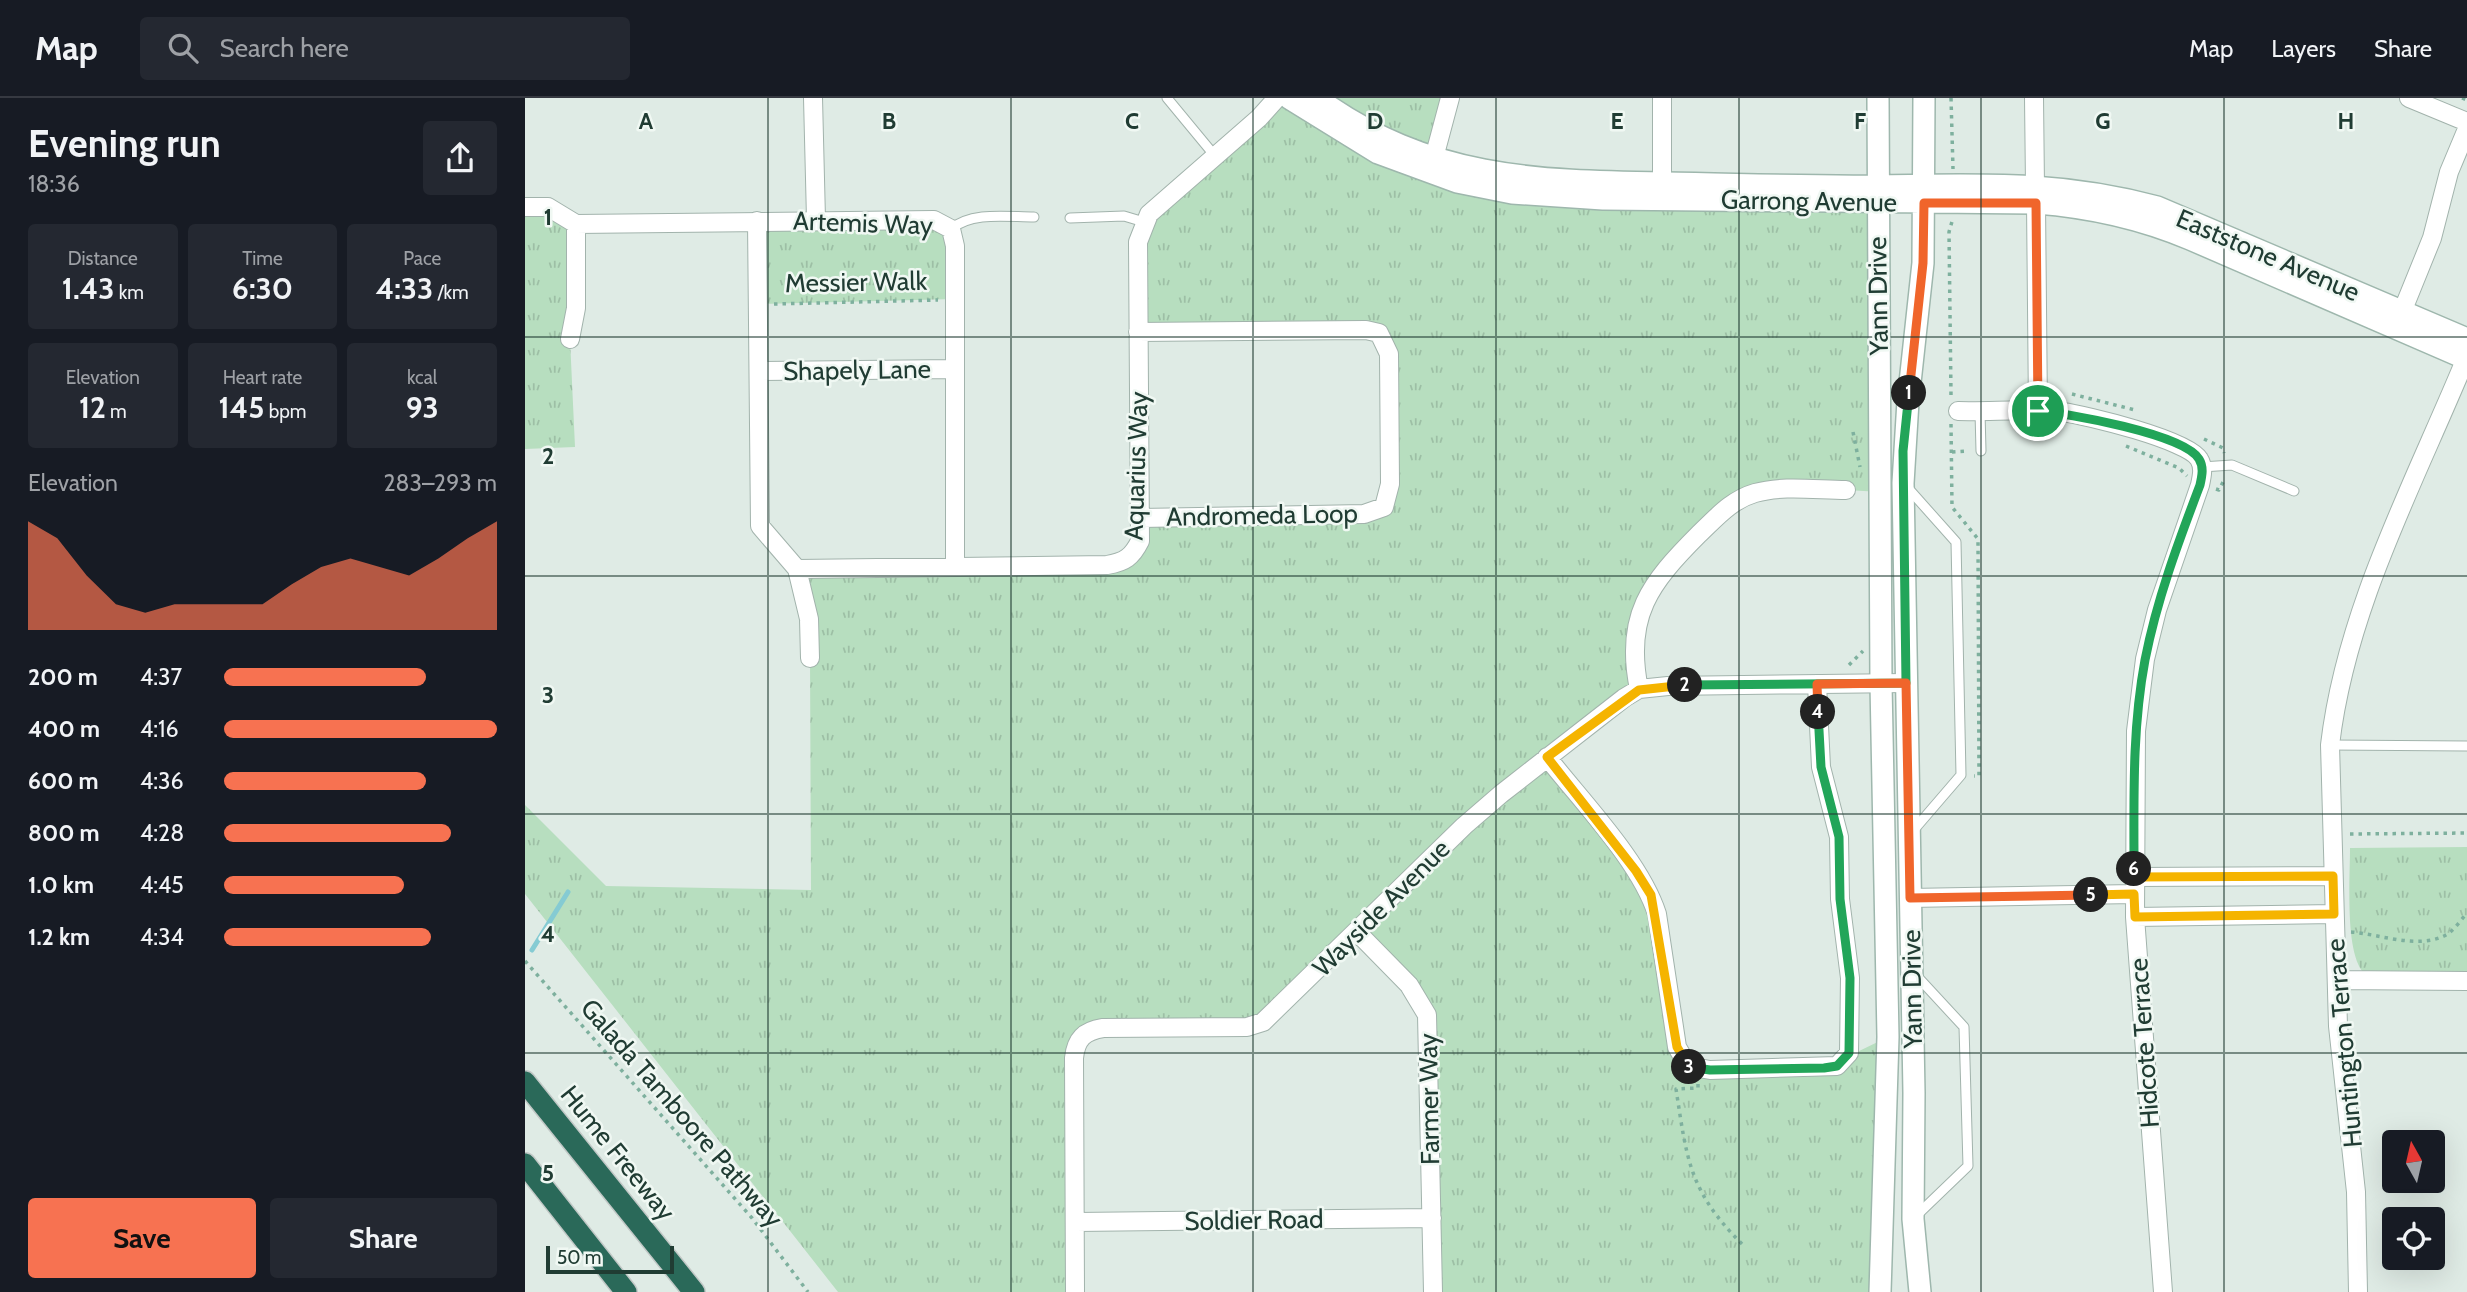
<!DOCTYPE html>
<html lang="en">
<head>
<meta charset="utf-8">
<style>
	body { margin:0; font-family:Cabin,sans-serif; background:#242831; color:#f1f3f6; height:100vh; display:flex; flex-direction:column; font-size:26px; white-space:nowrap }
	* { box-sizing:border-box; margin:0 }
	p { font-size:23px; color:#9ea1a6 }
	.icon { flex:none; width:38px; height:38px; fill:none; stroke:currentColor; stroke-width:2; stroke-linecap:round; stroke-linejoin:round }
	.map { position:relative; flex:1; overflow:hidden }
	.details { display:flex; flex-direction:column; background:#171b24; width:525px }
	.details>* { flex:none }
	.needle { width:46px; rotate:352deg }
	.buttons { position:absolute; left:1857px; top:1032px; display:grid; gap:14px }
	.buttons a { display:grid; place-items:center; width:63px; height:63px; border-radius:7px; background:#171b24; box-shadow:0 7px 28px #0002; font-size:35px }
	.scale { position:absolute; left:21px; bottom:18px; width:128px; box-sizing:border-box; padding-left:7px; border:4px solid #203c33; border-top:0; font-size:19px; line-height:24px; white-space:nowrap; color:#203c33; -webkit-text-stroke:5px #f0f8f3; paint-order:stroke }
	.pin { position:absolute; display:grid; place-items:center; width:60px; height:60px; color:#fff; margin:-30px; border:4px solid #fff; border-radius:50%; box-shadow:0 2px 7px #0007 }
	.km { position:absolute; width:35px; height:35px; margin:-18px; border-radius:50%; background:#222; color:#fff; font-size:19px; line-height:35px; text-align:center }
	.round { display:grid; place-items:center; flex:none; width:74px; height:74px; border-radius:7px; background:#242831 }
	.overview { display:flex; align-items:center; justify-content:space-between; height:119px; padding:0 28px }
	h1 { font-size:38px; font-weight:700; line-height:52px }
	.figures { display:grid; grid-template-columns:repeat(3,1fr); gap:10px; height:119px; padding:7px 28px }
	.figures div { display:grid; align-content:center; border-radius:7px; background:#242831; text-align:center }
	.figures b { font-size:30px; font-weight:700 }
	.figures small { font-size:19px; font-weight:400 }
	.figures p { font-size:19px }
	.chart { height:196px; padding:14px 28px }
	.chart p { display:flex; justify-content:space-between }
	.chart svg { width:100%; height:126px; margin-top:7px; fill:#f77251; opacity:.7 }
	.primary-button { display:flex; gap:14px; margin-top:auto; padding:14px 28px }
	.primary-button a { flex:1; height:80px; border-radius:7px; background:#f77251; color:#111; font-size:28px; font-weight:700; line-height:80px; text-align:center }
	.primary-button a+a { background:#242831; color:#f1f3f6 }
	ul { padding:0 28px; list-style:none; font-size:23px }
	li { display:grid; grid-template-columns:112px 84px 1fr; align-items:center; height:52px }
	li i { height:18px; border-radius:9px; background:#f77251 }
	header { display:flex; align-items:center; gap:42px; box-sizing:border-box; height:98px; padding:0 35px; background:#171b24; border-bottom:2px solid #363941 }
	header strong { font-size:33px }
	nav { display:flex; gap:38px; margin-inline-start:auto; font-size:24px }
	.search { width:490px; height:63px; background:#242831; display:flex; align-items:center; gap:18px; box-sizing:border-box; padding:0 24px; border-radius:7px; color:#9ea1a6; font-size:26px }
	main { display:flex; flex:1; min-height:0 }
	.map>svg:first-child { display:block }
</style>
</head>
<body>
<header>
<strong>Map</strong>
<div class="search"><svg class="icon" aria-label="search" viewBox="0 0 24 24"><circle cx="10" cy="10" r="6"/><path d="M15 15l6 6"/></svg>Search here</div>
<nav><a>Map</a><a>Layers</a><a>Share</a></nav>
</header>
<main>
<section class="details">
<div class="overview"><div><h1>Evening run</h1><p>18:36</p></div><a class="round"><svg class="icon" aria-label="share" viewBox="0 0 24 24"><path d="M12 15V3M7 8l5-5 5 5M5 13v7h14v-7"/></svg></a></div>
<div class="figures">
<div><p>Distance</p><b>1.43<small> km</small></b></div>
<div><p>Time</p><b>6:30</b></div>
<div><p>Pace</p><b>4:33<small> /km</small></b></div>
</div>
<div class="figures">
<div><p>Elevation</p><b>12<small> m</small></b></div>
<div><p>Heart rate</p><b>145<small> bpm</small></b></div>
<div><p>kcal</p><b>93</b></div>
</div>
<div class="chart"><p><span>Elevation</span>283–293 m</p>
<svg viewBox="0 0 160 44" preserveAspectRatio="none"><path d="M0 44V6L10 12L20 25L30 35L40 38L50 35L60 35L70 35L80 35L90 28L100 22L110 19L120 22L130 25L140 19L150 12L160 6V44z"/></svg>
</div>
<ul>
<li><b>200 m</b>4:37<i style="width:74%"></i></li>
<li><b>400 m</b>4:16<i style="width:100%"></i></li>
<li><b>600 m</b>4:36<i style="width:74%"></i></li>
<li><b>800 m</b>4:28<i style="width:83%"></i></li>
<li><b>1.0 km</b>4:45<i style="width:66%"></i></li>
<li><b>1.2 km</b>4:34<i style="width:76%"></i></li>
</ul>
<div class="primary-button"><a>Save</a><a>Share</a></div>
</section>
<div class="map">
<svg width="1942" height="1194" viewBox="0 0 1942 1194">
	<defs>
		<pattern id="park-tufts" width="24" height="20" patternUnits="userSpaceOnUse" patternTransform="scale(1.75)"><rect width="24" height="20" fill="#b7debf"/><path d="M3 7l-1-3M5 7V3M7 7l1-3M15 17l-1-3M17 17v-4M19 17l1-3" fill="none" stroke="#9dbfa5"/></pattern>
	</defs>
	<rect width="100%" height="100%" fill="#dfebe5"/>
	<path fill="url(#park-tufts)" d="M752 0 853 55 1353 104 1356 394 1321 392 1219 399 1120 502 1114 591 1022 659 1120 785 1163 968 1299 970 1363 939 1357 1194H908L902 917 832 834 746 920 578 930 554 941 550 1194H313L0 796V707L81 788 286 792 285 560 272 471 597 465 615 420 839 416 863 398 854 235 613 234 617 127Z
		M792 0H925L909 60Z
		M0 109 51 126 45 241 50 349 0 351Z
		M232 123 421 127 430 201 233 206Z
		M1942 749V873H1837C1820 850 1825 780 1825 750Z"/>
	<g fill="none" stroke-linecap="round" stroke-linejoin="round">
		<path stroke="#85cbd3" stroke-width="5" d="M7 852 43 794"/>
		<defs>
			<path id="lane" d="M642 0 690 58
				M545 120 599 118 619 124
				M426 131C447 113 483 119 509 119
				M1455 314 1456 353
				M1677 369 1707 367 1769 393
				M1382 389 1431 444 1436 677 1387 734
				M1805 647 1942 648
				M1390 876 1439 929 1443 1068 1391 1118"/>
			<path id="street" d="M288 0 291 121
				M1137 0V98
				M1509 0 1510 88
				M1884 0 1942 24
				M906 71 925 0
				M1511 105 1513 313
				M0 109H23L51 126 409 122 426 131 430 148V469
				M232 123 235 428 272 471 284 521 285 560
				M1877 214 1907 140 1924 74 1942 31
				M613 234 841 232 854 235 864 256 865 386 859 409 839 416 615 420
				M45 241 51 210V126
				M234 273 430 271
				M1433 313C1467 314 1503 310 1537 314 1561 317 1663 342 1674 361 1679 369 1677 378 1675 387L1632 512 1620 561 1611 633 1610 819 1638 1194
				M272 471 582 467C600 464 607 459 615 443L613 144 624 116 734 20 752 0
				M1114 591C1099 518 1125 485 1174 436 1191 420 1206 402 1230 395 1257 387 1292 392 1321 392
				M1022 659C1057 704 1115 763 1132 816L1152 949 1163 968 1185 972 1312 968 1324 955 1325 880 1315 801 1314 739 1296 669 1292 586
				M1609 779 1808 778
				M1385 800 1609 796
				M1610 819 1809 816
				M832 834 884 887 902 917 908 1194
				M1812 882 1942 883
				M551 1124 907 1120
				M550 1194 549 960C551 941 559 933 578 930L722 929 738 924 939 728 976 696 1099 600 1114 591 1143 588 1381 585
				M1833 1194 1831 1094 1813 928 1805 647C1821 511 1889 386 1941 260"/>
			<path id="secondary" d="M764 0 853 55 932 84 987 95 1078 101 1511 105C1565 109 1615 120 1665 141L1942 261
				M792 0C904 81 1009 83 1141 85 1211 86 1282 89 1353 88 1452 86 1535 83 1632 109L1942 241
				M1353 0 1356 586 1363 939 1355 1194
				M1395 1194 1388 1121 1389 995 1378 385 1383 303 1398 165 1399 0"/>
			<path id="highway" d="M0 984 169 1194
				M0 1066 101 1194"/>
		</defs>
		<use href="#lane" stroke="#a2b3ac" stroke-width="11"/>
		<use href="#street" stroke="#a2b3ac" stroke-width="20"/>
		<use href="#secondary" stroke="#9eb7ad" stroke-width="24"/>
		<use href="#highway" stroke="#c1c8c6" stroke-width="24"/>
		<path stroke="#7eb09e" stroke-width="3.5" stroke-dasharray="3.5 5" stroke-linecap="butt" d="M1426 0 1428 71
			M1937 0 1942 2
			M249 206 413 202
			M1547 296 1610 312
			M1426 297 1424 134 1428 120
			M1426 326 1427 409 1453 441 1454 678H1449
			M1328 334 1335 369
			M1679 341 1698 350 1699 355
			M1601 348 1654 370 1662 378
			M1427 354 1443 353
			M1691 391 1694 392 1700 380
			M1324 567 1338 553
			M1825 736 1942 735
			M1826 834C1854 836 1891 851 1919 838 1928 834 1935 823 1942 815
			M0 863 227 1120 283 1194
			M1173 986V990L1151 991C1162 1062 1164 1093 1217 1146"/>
		<use href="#lane" stroke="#fff" stroke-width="9"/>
		<use href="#street" stroke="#fff" stroke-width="18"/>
		<use href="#secondary" stroke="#fff" stroke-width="21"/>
		<use href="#highway" stroke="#2a6959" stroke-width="21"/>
	</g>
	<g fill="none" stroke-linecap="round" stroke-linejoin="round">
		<defs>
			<path id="split-1" d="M1384 295 1398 165 1399 105H1511L1513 313"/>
			<path id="split-2" d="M1160 587 1381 585 1378 353 1384 295"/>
			<path id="split-3" d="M1160 587 1114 592 1022 659 1111 773 1126 797 1152 949 1164 969"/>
			<path id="split-4" d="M1164 969 1185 972 1299 970 1312 968 1324 955 1325 880 1315 801 1314 739 1296 669 1293 614"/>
			<path id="split-5" d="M1293 614 1292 586 1381 585 1385 800 1566 797"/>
			<path id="split-6" d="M1566 797 1609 796 1610 819 1809 816 1808 778 1609 779V771"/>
			<path id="split-7" d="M1513 313C1542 315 1659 336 1674 361 1679 369 1677 378 1675 387 1653 445 1632 501 1620 562 1607 631 1609 701 1609 771"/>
		</defs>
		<use href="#split-1" stroke="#fff" stroke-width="14"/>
		<use href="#split-2" stroke="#fff" stroke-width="14"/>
		<use href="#split-3" stroke="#fff" stroke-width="14"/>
		<use href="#split-4" stroke="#fff" stroke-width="14"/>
		<use href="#split-5" stroke="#fff" stroke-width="14"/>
		<use href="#split-6" stroke="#fff" stroke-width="14"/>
		<use href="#split-7" stroke="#fff" stroke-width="14"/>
		<use href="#split-1" stroke="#f0652b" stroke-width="9"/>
		<use href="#split-2" stroke="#22a559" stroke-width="9"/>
		<use href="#split-3" stroke="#f5b400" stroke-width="9"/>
		<use href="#split-4" stroke="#22a559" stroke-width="9"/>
		<use href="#split-5" stroke="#f0652b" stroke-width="9"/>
		<use href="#split-6" stroke="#f5b400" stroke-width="9"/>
		<use href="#split-7" stroke="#22a559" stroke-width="9"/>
	</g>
	<path fill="none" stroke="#203c33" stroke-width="2" stroke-opacity="0.55" d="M243 0V1194M486 0V1194M728 0V1194M971 0V1194M1214 0V1194M1456 0V1194M1699 0V1194M0 239H1942M0 478H1942M0 716H1942M0 955H1942"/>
	<g text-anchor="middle" stroke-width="5" stroke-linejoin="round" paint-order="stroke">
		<g font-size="26" fill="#203c33" stroke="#f0f8f3">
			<text transform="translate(1284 103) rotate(1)" y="9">Garrong Avenue</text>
			<text transform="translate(338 125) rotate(2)" y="9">Artemis Way</text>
			<text transform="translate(1743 157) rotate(23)" y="9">Eaststone Avenue</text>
			<text transform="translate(331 184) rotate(-1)" y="9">Messier Walk</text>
			<text transform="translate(1353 198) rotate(-91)" y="9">Yann Drive</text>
			<text transform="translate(332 272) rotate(-1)" y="9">Shapely Lane</text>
			<text transform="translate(611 368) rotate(-88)" y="9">Aquarius Way</text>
			<text transform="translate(737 417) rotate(-1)" y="9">Andromeda Loop</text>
			<text transform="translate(856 810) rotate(-45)" y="9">Wayside Avenue</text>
			<text transform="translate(1387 891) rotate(-91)" y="9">Yann Drive</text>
			<text transform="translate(1619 945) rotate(-94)" y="9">Hidcote Terrace</text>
			<text transform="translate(1819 945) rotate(-95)" y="9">Huntington Terrace</text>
			<text transform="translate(904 1001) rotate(-91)" y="9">Farmer Way</text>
			<text transform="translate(157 1015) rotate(49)" y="9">Galada Tamboore Pathway</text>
			<text transform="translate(93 1055) rotate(51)" y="9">Hume Freeway</text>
			<text transform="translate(729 1122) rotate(-1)" y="9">Soldier Road</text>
		</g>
	</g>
	<g font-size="23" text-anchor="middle" font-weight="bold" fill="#203c33" stroke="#f0f8f3" stroke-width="5" stroke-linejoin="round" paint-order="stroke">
		<text x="121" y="31">A</text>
		<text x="364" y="31">B</text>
		<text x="607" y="31">C</text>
		<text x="850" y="31">D</text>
		<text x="1092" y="31">E</text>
		<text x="1335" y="31">F</text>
		<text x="1578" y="31">G</text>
		<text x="1821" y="31">H</text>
		<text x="23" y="127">1</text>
		<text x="23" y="366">2</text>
		<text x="23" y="605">3</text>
		<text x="23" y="844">4</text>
		<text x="23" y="1083">5</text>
	</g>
</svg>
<div class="buttons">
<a><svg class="needle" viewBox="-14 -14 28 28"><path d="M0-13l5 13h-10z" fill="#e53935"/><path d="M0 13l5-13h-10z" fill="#9ea1a6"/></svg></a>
<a><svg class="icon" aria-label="locate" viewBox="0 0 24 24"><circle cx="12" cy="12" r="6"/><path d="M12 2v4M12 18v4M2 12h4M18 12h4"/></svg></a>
</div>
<div class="scale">50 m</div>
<div class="pin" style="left:1513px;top:313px;background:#1e9e55"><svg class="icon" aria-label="arrive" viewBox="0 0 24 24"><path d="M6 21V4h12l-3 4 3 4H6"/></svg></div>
<b class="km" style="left:1384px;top:295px">1</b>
<b class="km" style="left:1160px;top:587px">2</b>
<b class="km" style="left:1164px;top:969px">3</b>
<b class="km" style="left:1293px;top:614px">4</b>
<b class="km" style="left:1566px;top:797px">5</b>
<b class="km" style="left:1609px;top:771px">6</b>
</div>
</main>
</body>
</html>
